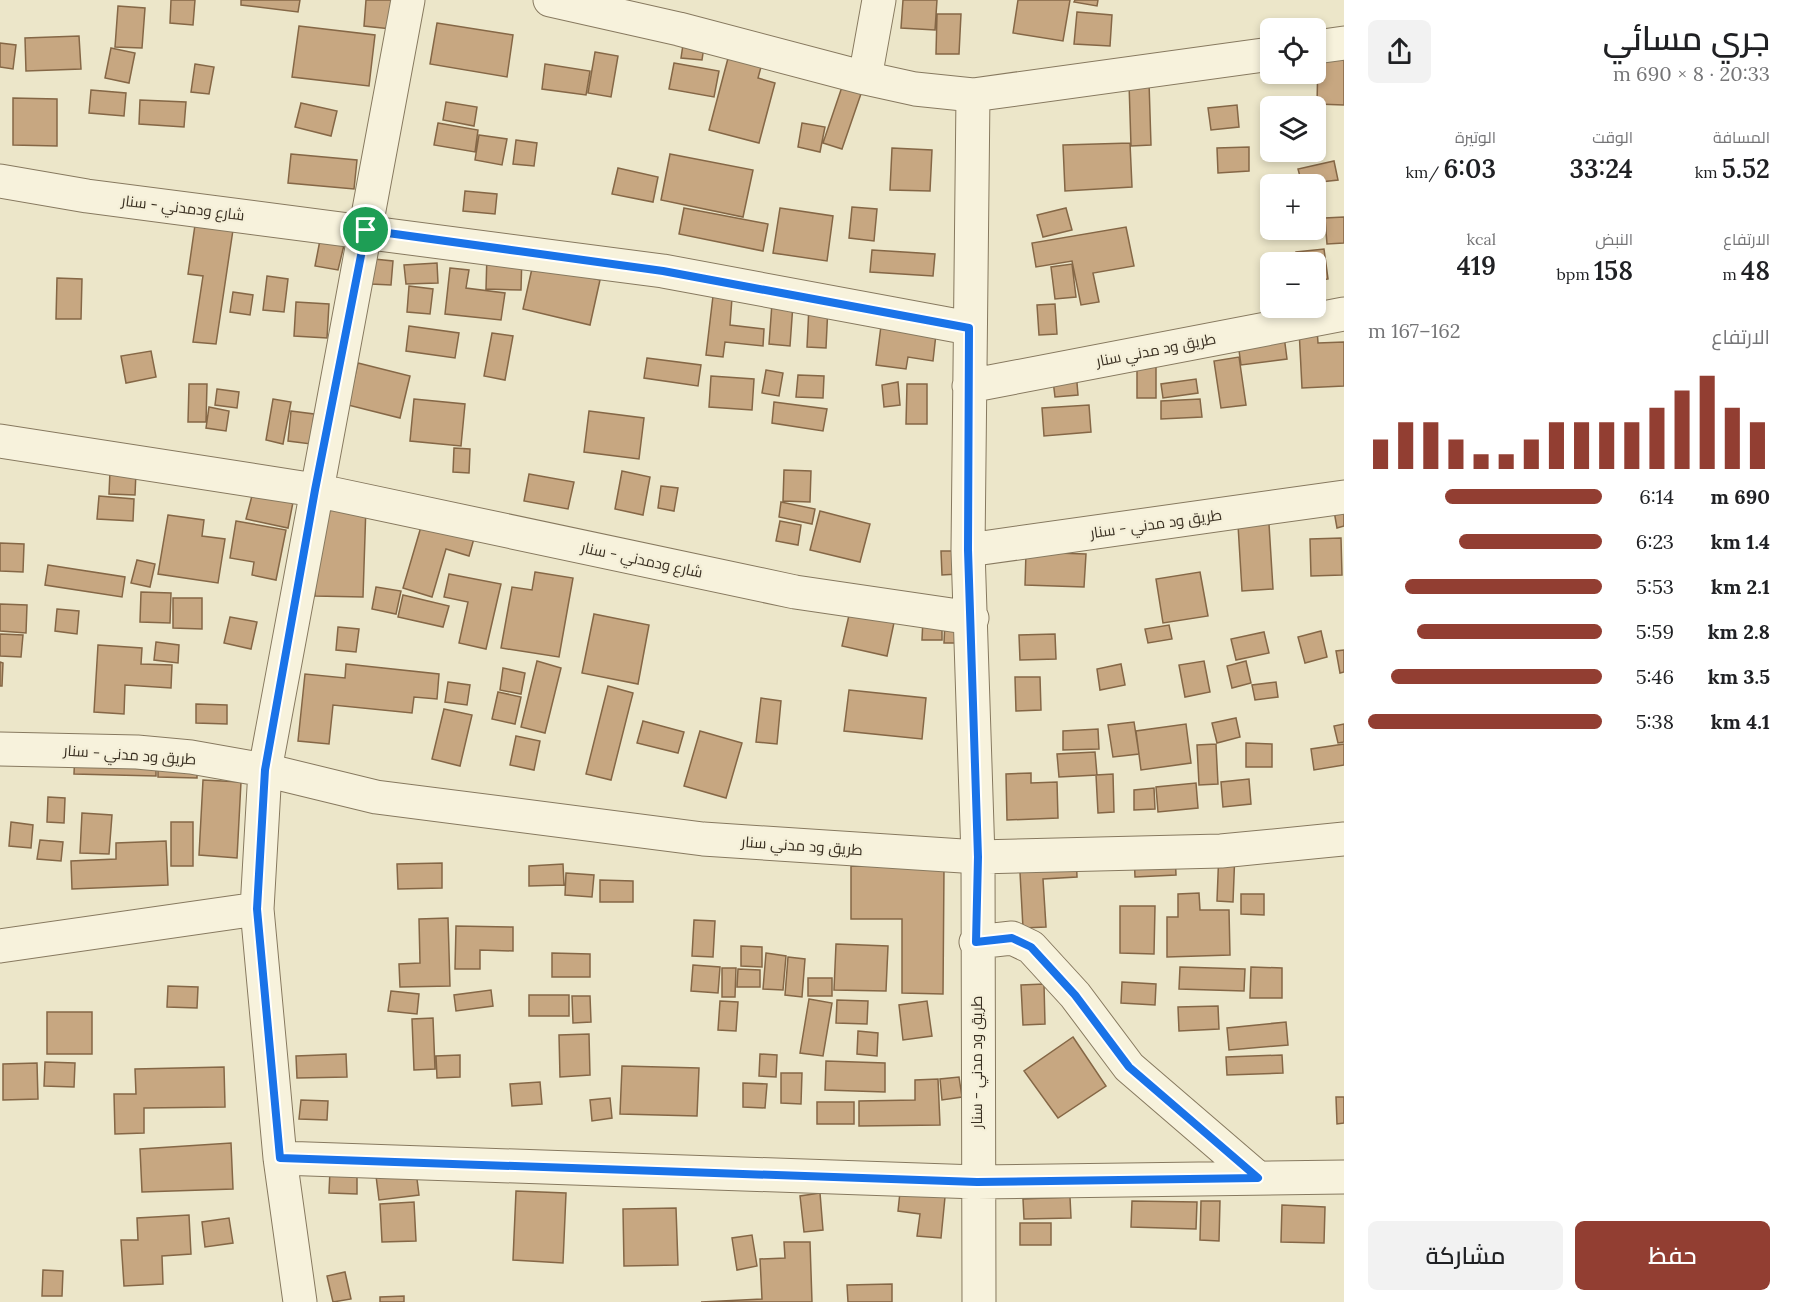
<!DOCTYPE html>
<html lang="ar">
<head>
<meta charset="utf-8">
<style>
	body { margin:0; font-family:Lora,Cairo,serif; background:#f2f2f2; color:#202124; direction:rtl; height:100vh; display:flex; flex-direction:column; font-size:22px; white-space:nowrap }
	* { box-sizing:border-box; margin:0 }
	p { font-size:20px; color:#757577 }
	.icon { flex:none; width:33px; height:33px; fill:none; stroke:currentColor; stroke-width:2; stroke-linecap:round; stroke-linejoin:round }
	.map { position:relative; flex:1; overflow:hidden; direction:ltr }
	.side { display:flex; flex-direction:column; background:#fff; width:450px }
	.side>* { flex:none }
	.controls { position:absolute; left:1260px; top:18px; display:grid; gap:12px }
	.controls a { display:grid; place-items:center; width:66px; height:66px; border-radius:9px; background:#fff; box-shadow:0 3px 9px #0003; font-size:30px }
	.pin { position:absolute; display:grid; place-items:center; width:51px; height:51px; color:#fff; margin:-26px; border:3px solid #fff; border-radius:50%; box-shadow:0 2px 6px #0007 }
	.round { display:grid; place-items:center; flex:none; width:63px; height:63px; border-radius:9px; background:#f2f2f2 }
	.summary { display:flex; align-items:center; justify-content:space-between; height:102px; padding:0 24px }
	h1 { font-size:33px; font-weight:600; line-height:45px }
	.figures { display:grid; grid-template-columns:repeat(3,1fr); gap:9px; height:102px; padding:6px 24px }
	.figures div { display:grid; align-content:center }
	.figures b { font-size:26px; font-weight:600 }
	.figures small { font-size:16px; font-weight:400 }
	.figures p { font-size:16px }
	.chart { height:168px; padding:12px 24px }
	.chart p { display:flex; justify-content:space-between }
	.chart svg { width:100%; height:108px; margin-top:6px; stroke:#923e32; stroke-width:6 }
	.primary-button { display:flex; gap:12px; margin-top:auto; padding:12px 24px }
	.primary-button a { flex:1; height:69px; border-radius:9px; background:#923e32; color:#fff; font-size:24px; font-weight:600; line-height:69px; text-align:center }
	.primary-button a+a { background:#f2f2f2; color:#202124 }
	ul { padding:0 24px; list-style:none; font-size:20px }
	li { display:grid; grid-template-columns:96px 72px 1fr; align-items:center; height:45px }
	li i { height:15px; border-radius:8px; background:#923e32 }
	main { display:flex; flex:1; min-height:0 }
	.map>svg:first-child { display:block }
</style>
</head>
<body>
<main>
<section class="side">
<div class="summary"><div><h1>جري مسائي</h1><p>20:33 · 8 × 690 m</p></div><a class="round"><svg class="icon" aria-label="share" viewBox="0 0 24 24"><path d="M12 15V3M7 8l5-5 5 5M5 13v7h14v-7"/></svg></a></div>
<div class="figures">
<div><p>المسافة</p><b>5.52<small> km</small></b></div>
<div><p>الوقت</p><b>33:24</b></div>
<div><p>الوتيرة</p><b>6:03<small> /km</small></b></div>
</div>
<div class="figures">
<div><p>الارتفاع</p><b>48<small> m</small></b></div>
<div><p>النبض</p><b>158<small> bpm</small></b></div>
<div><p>kcal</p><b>419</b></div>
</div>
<div class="chart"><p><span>الارتفاع</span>162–167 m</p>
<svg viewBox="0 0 160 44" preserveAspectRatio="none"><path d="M5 44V32M15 44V25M25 44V25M35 44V32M45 44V38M55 44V38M65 44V32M75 44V25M85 44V25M95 44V25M105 44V25M115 44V19M125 44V12M135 44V6M145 44V19M155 44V25"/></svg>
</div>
<ul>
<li><b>690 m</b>6:14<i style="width:67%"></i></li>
<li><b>1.4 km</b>6:23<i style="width:61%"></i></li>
<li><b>2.1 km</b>5:53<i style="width:84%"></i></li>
<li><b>2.8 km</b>5:59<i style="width:79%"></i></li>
<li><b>3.5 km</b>5:46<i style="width:90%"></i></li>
<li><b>4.1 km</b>5:38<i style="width:100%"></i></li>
</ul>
<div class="primary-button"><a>حفظ</a><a>مشاركة</a></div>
</section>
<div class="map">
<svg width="1344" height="1302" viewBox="0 0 1344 1302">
	<rect width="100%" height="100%" fill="#ece6c9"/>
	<path fill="#c7a781" stroke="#856746" stroke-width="1.5" d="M171 0H195L193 25 170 23Z
		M241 0H300L298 12 241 5Z
		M366 0H394L391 29 364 26Z
		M903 0H937L935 30 901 28Z
		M1018 0H1070L1063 41 1013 33Z
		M1075 0H1098L1097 6 1074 2Z
		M118 6 145 8 142 48 115 47Z
		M1077 12 1112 15 1110 46 1074 44Z
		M937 14H961L959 54H936Z
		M437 23 513 35 507 77 430 64Z
		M299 26 375 35 369 86 292 77Z
		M79 36 81 69 26 71 25 38Z
		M684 38 705 40 702 60 681 58Z
		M0 43 16 45 13 69 0 67Z
		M731 47 764 56 758 78 775 83 759 143 709 130Z
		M111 48 135 53 129 83 105 78Z
		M595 52 618 56 611 97 588 93Z
		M1318 59 1344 60V105L1317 104Z
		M674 63 719 71 714 97 669 89Z
		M195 64 214 67 209 94 191 92Z
		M545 64 590 71 586 95 542 89Z
		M844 81 863 88 842 149 823 143Z
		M1149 82 1151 145 1131 146 1129 83Z
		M91 90 126 93 124 116 89 113Z
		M13 98 57 99V146L13 145Z
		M140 100 186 102 184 127 139 124Z
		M446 102 477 107 474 126 443 120Z
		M301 103 337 111 331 136 295 127Z
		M1237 105 1239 127 1211 130 1208 108Z
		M438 123 478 130 475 152 434 145Z
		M802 123 825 127 820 152 798 147Z
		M479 135 507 139 502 165 475 160Z
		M516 140 537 143 534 166 513 164Z
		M1130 143 1132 187 1065 191 1063 145Z
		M1249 147V171L1218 173 1217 148Z
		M892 148 932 150 930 191 890 190Z
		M1284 152H1310V153L1285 154Z
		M291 154 357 160 354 189 288 183Z
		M670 154 753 170 743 217 661 200Z
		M1334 161 1338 180 1302 184 1298 169Z
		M618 168 658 177 653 202 612 194Z
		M465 191 497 194 495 214 463 211Z
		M852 207 877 209 874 241 849 238Z
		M684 208 768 224 763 251 679 234Z
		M780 208 833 216 827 261 773 253Z
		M1066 208 1072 230 1043 237 1037 215Z
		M1344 217V243L1327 244 1325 218Z
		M195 225 233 230 216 344 193 342 203 276 188 274Z
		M1126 227 1134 266 1093 273 1099 302 1081 305 1072 261 1036 267 1032 243Z
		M320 240 344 245 338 270 315 266Z
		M1324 249 1328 279 1316 281V262H1297L1296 252Z
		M872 250 935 254 933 276 870 272Z
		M487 254H522L521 290 486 289Z
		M374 259 393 261 391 285 371 284Z
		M437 263 438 283 406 284 404 265Z
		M533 264 600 280 590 325 523 309Z
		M1072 264 1076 297 1055 299 1051 267Z
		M450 268 469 270 466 288 505 293 501 320 445 314Z
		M267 276 288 279 284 312 263 310Z
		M57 278 82 279 81 319H56Z
		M409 286 433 289 430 314 407 312Z
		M233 292 253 295 250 315 230 312Z
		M713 296 732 298 730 325 764 329 763 346 725 342 723 357 706 355Z
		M296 302 329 304 327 338 294 336Z
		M772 303 793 304 790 346 769 344Z
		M1055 304 1057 334 1039 335 1037 305Z
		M809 306H828L826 348 807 347Z
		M882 318 937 325 933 361 908 357 906 369 876 365Z
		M409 326 459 333 455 358 406 351Z
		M1299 329H1317L1318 343 1344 342V386L1302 388Z
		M492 333 513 336 505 380 484 376Z
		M1284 336 1287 359 1241 365 1238 343Z
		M151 351 156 377 126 383 121 356Z
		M1239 357 1246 405 1221 408 1214 361Z
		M647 358 701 365 698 386 644 378Z
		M1137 362H1156V398H1137Z
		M358 363 410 376 400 418 348 405Z
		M766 370 783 373 779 396 762 393Z
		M1076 371 1078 395 1055 397 1052 372Z
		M798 375 824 376 823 398 796 397Z
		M711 376 754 379 752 410 709 407Z
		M1196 379 1198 393 1163 398 1161 384Z
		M898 382 900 405 884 407 882 385Z
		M189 384H207L206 422H188Z
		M907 384H927V424H906Z
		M217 389 239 392 237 408 215 405Z
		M273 399 291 402 283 444 266 440Z
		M414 399 465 404 461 446 410 441Z
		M1200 399 1202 417 1161 419V401Z
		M774 402 827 409 823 431 772 423Z
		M1089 405 1091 432 1044 436 1042 408Z
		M209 407 229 411 226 431 206 428Z
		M291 411 314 414 311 444 288 441Z
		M589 411 644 418 639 459 584 452Z
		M454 448 470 449 469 473 453 472Z
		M784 470 811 471 810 502 783 501Z
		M110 471 136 472 135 495 109 494Z
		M622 471 650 477 643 515 615 509Z
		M529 474 574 482 568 509 524 501Z
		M661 486 678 488 674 511 658 508Z
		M254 488 294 497 288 528 246 519Z
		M99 496 134 499 133 521 97 519Z
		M781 502 815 509 812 524 779 517Z
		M319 503 366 505 363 597 315 596Z
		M1344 509V526L1337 528 1334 511Z
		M820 511 870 524 860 562 810 550Z
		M168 515 204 520 202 536 225 539 218 583 158 574Z
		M423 520 475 535 469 556 446 549 432 597 403 588Z
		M236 521 286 530 276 580 252 575 254 562 230 558Z
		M780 521 801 525 798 545 776 541Z
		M1269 524 1273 589 1242 591 1238 525Z
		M1341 538 1342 575 1311 576 1310 539Z
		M0 543 24 544 23 572 0 571Z
		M941 551H957L958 574 942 575Z
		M1026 552 1086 554 1084 587 1025 585Z
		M137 560 155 564 150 587 131 583Z
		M48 565 125 577 122 597 45 585Z
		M535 572 573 578 559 657 501 648 512 587 532 590Z
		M1200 572 1208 616 1163 623 1156 579Z
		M449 574 501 584 486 649 459 643 468 602 444 597Z
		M376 587 401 591 396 614 372 609Z
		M141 592 171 593 170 623 140 622Z
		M403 595 449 606 443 627 398 617Z
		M173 598H202V629L173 628Z
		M852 602 896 613 887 656 842 646Z
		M0 604 27 605 26 633 0 631Z
		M57 609 79 611 77 634 55 631Z
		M594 614 649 625 638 684 582 673Z
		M230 617 257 622 251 649 224 643Z
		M923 618H942V640H922Z
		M945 621H958L957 643H944Z
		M1169 625 1172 639 1148 643 1145 629Z
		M338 627 359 629 356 652 336 650Z
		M1321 631 1327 657 1305 663 1298 637Z
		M1264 632 1269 653 1236 660 1231 639Z
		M0 634 23 635 21 657 0 656Z
		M1055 634 1056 659 1020 660 1019 635Z
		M156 642 179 645 178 663 154 660Z
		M98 645 142 648 141 664 172 665 171 688 125 685 124 714 94 712Z
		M1344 650V672L1340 673 1336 651Z
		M537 661 561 668 545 733 521 727Z
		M1204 661 1210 692 1185 697 1179 665Z
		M1246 661 1251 683 1232 688 1227 666Z
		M0 662 3 663 2 686H0Z
		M346 664 439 674 437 699 414 697 412 713 333 705 329 744 298 741 305 674 345 678Z
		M1121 664 1125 685 1100 690 1097 669Z
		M503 668 525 673 521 694 500 690Z
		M1015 677H1040L1041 710 1016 711Z
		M448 682 470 685 467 705 445 702Z
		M1276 682 1278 697 1255 700 1252 685Z
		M608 686 633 693 611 780 586 774Z
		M849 690 926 698 922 739 844 731Z
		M498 692 521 697 515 724 492 719Z
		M761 698 781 701 777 744 756 742Z
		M196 704 227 705V724L196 723Z
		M444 709 472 715 460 766 432 759Z
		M1236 718 1240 737 1217 743 1212 723Z
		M643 721 684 732 678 753 637 743Z
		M1134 722 1139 754 1113 757 1108 725Z
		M1186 724 1191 763 1141 770 1136 731Z
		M1344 724V742L1338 743 1334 726Z
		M1098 729 1099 749 1063 750V731Z
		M700 731 742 743 726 798 684 786Z
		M516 736 540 741 534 770 510 765Z
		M1246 743 1272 744V767H1246Z
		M1216 744 1218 784 1199 785 1197 745Z
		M1344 744V765L1314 770 1311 749Z
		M75 751 156 753V776L74 774Z
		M1095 752 1097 775 1059 777 1057 754Z
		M158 754 197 756V778L158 777Z
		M1031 773V783L1057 782 1058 818 1007 820 1006 774Z
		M1113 774 1114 812 1098 813 1096 775Z
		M1249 779 1251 804 1223 807 1221 782Z
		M203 780 241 782 237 858 199 855Z
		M1196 783 1198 808 1158 812 1156 787Z
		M1154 788 1155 809 1134 810V790Z
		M48 797 65 798 64 823 47 822Z
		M82 813 112 815 109 854 80 853Z
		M11 822 33 825 31 848 9 846Z
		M171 822H193V866H171Z
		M40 840 63 842 61 861 37 859Z
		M166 841 168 885 72 889 71 861 116 859V843Z
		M1219 850 1235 851 1233 902 1217 901Z
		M1076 851 1077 877 1043 879 1046 927 1023 928 1019 854Z
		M1175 851 1176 875 1135 877 1134 853Z
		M442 863V888L398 889 397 864Z
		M563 864 564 885 529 886V866Z
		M851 866 944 867 943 994 902 993V919H851Z
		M566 873 594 875 592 897 565 895Z
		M600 880 633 881V902H600Z
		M1199 893 1200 910H1229L1230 955 1167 957V917H1178V894Z
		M1241 894H1264V915L1241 914Z
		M1120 906H1155L1154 954 1120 953Z
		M448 918 450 986 400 987 399 964 420 963 419 919Z
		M694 920 715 921 713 957 692 956Z
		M456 926 513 927V951L480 950V969H455Z
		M836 944 888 946 886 991 834 990Z
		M741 946 762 947V967L741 966Z
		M552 953 590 954V977H552Z
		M766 953 786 956 783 990 763 989Z
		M788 957 805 959 802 997 785 995Z
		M693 965 720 967 718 993 691 991Z
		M1180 967 1245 969 1244 991 1179 989Z
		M1251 967 1282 968V998H1250Z
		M722 968H736L735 997H722Z
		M738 969 760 970V987H737Z
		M808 978H832V996H808Z
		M1122 982 1156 984 1155 1005 1121 1003Z
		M1044 984 1045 1024 1023 1025 1021 985Z
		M168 986 198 987 197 1008 167 1007Z
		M491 990 493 1006 456 1011 454 995Z
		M391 991 419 994 417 1014 388 1011Z
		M529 995H569V1016H529Z
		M572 996H590L591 1022 573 1023Z
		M809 999 832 1003 823 1056 800 1053Z
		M837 1000 868 1001 867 1024 836 1023Z
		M720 1001 738 1002 736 1031 718 1030Z
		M927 1001 932 1036 903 1040 899 1005Z
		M1218 1006 1219 1029 1179 1031 1178 1007Z
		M47 1012H92V1054H47Z
		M433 1018 435 1069 414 1070 412 1019Z
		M1286 1022 1288 1045 1229 1050 1227 1028Z
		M858 1031 878 1033 877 1056 857 1054Z
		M589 1034 590 1075 560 1077 559 1035Z
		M1073 1037 1106 1086 1058 1118 1024 1071Z
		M346 1054 347 1077 297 1078 296 1056Z
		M760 1054 777 1055 776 1077 759 1076Z
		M460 1055V1077L437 1078 436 1056Z
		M1282 1055 1283 1073 1227 1075 1226 1057Z
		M826 1061 885 1063V1092L825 1090Z
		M45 1062 75 1063 74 1087 44 1086Z
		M37 1063 38 1099 3 1100V1064Z
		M622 1066 699 1068 697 1116 620 1114Z
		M224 1067 225 1107 144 1108V1133L115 1134 114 1094H136L135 1069Z
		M781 1073H802L801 1104 781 1103Z
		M959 1077 962 1097 942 1100 940 1079Z
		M938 1079 940 1125 859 1126V1101L915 1100V1080Z
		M540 1082 542 1104 512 1106 510 1084Z
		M743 1083 767 1084 765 1108 743 1107Z
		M1336 1097H1344V1123L1337 1124Z
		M610 1098 612 1118 592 1121 590 1100Z
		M301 1100 328 1101 327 1120 299 1119Z
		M817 1102H854V1124H817Z
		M231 1143 233 1189 142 1192 140 1149Z
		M330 1170 357 1171V1194L329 1193Z
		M416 1171 419 1195 379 1200 376 1176Z
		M516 1191 566 1193 563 1263 513 1260Z
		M900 1192 945 1197 941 1238 917 1236 920 1214 898 1211Z
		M820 1193 823 1230 804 1232 800 1196Z
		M1070 1197 1071 1218 1024 1219 1023 1199Z
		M1132 1201 1197 1202 1196 1229 1131 1227Z
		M1201 1201H1220L1219 1241 1200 1240Z
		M414 1202 416 1241 382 1242 380 1204Z
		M1282 1205 1325 1207 1324 1243 1281 1242Z
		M676 1208 678 1265 624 1266 623 1209Z
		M189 1215 191 1254 162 1256 163 1284 124 1286 121 1240H138L137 1218Z
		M229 1218 233 1243 205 1247 202 1222Z
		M1020 1223H1051V1245H1020Z
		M752 1235 757 1266 737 1270 732 1238Z
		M784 1242H810L812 1302H701L762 1299 760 1259 785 1258Z
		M43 1270 63 1271 62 1296H42Z
		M345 1272 351 1299 333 1302 327 1276Z
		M892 1284V1302H848L847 1285Z
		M404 1296V1302H380V1297Z"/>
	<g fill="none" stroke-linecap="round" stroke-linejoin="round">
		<defs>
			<path id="minor" d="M550 0 679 29 865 78 915 89 973 95 1270 54
				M1316 47 1344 43
				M865 78 879 0
				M973 95 968 550 978 857 979 1302
				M0 181 87 196 663 271 969 328
				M969 386 1344 314
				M0 441 315 490 795 592 972 618
				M968 550 1344 497
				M0 749 137 752 191 757 265 770 376 797 703 839 978 857 1221 851 1344 839
				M976 942 1012 938 1031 947 1075 995 1129 1067 1258 1178
				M0 946 257 909
				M280 1158 977 1182 1344 1177
				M300 1302 280 1158 257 909 265 770 408 0"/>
		</defs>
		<use href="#minor" stroke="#87795f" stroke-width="35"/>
		<use href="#minor" stroke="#f7f2dc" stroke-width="33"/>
	</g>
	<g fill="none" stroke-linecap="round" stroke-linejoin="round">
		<defs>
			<path id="route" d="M366 230 663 271 969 328 968 550 978 857 976 942 1012 938 1031 947 1075 995 1129 1067 1258 1178 977 1182 280 1158 257 909 265 770 315 490Z"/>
		</defs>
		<use href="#route" stroke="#fff" stroke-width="12"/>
		<use href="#route" stroke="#1a73e8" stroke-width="8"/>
	</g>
	<g text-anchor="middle" stroke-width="4.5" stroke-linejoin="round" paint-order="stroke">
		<g font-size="15" fill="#392f21" stroke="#f4efd8">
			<text transform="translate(183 208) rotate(7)" y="5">شارع ودمدني - سنار</text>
			<text transform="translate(1156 350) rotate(-11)" y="5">طريق ود مدني سنار</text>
			<text transform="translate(1156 524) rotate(-8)" y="5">طريق ود مدني - سنار</text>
			<text transform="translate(642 560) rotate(12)" y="5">شارع ودمدني - سنار</text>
			<text transform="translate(130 755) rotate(4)" y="5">طريق ود مدني - سنار</text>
			<text transform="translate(802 846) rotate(4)" y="5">طريق ود مدني سنار</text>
			<text transform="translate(977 1062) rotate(-90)" y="5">طريق ود مدني - سنار</text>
		</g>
	</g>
</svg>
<div class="controls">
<a><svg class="icon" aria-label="locate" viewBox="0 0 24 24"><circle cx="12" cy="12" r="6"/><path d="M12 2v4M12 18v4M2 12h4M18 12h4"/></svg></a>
<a><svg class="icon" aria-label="layers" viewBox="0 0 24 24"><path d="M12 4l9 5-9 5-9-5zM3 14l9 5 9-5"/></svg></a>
<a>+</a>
<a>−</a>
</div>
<div class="pin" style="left:366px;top:230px;background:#1e9e55"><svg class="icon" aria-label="arrive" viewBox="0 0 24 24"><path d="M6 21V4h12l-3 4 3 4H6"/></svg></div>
</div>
</main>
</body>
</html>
